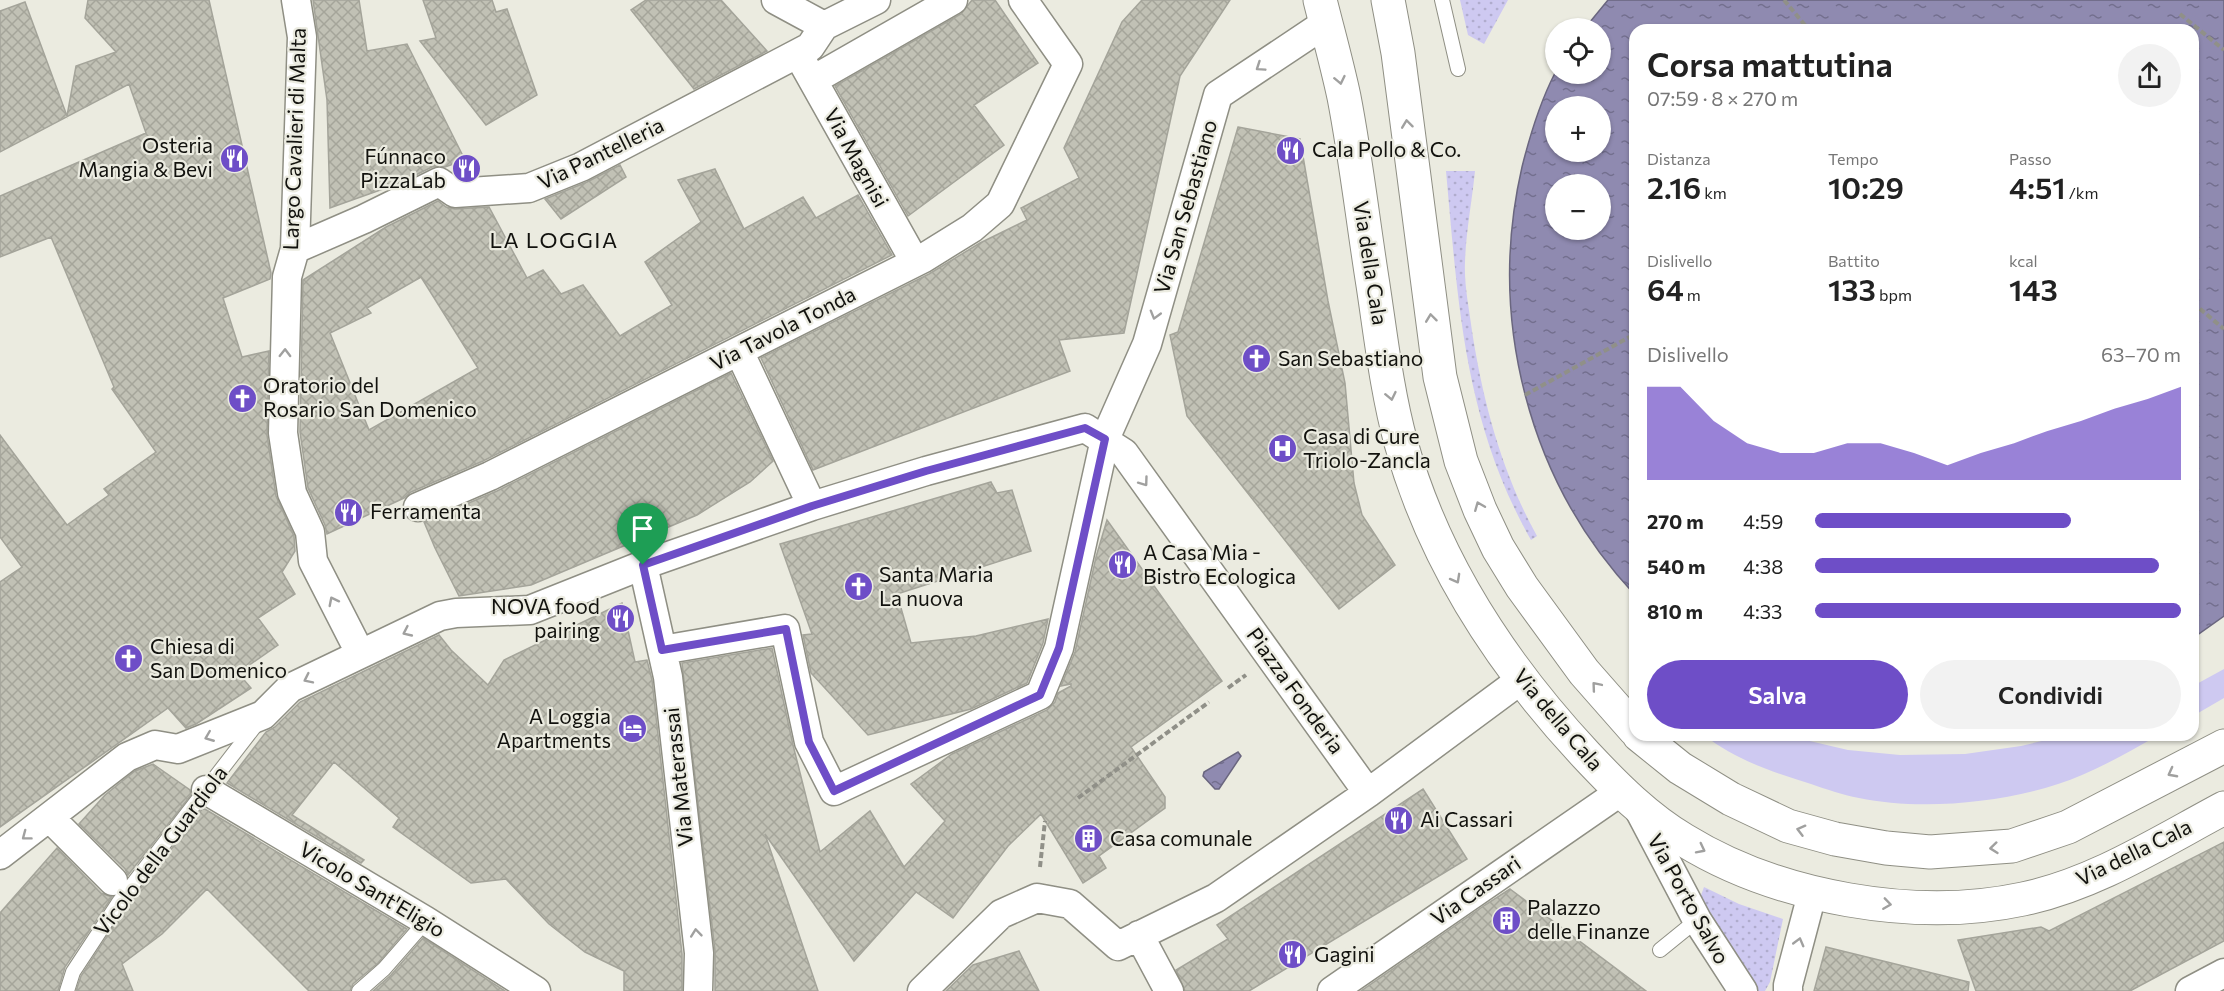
<!DOCTYPE html>
<html lang="it">
<head>
<meta charset="utf-8">
<style>
	body { margin:0; font-family:Commissioner,sans-serif; background:#f2f2f2; color:#222; height:100vh; display:flex; flex-direction:column; font-size:22px; white-space:nowrap }
	* { box-sizing:border-box; margin:0 }
	p { font-size:20px; color:#767676 }
	.icon { flex:none; width:33px; height:33px; fill:none; stroke:currentColor; stroke-width:2; stroke-linecap:round; stroke-linejoin:round }
	.map { position:relative; flex:1; overflow:hidden }
	.sheet { position:absolute; left:1629px; top:24px; width:570px; height:717px; display:flex; flex-direction:column; background:#fff; border-radius:18px; box-shadow:0 2px 4px #0004 }
	.sheet>* { flex:none }
	.tools { position:absolute; left:1545px; top:18px; display:grid; gap:12px }
	.tools a { display:grid; place-items:center; width:66px; height:66px; border-radius:50%; background:#fff; box-shadow:0 2px 4px #0004; font-size:30px }
	.pin { position:absolute; display:grid; place-items:center; width:51px; height:51px; color:#fff; margin:-62px -26px; border-radius:50% 50% 50% 0; rotate:-45deg; box-shadow:0 0 6px #0007 }
	.pin .icon { rotate:45deg }
	.round { display:grid; place-items:center; flex:none; width:63px; height:63px; border-radius:32px; background:#f2f2f2 }
	.headline { display:flex; align-items:center; justify-content:space-between; height:102px; padding:0 18px }
	h1 { font-size:33px; font-weight:600; line-height:45px }
	.stats { display:grid; grid-template-columns:repeat(3,1fr); gap:9px; height:102px; padding:6px 18px }
	.stats div { display:grid; align-content:center }
	.stats b { font-size:30px; font-weight:600 }
	.stats small { font-size:16px; font-weight:400 }
	.stats p { font-size:16px }
	.chart { height:168px; padding:12px 18px }
	.chart p { display:flex; justify-content:space-between }
	.chart svg { width:100%; height:108px; margin-top:6px; fill:#6e4ec7; opacity:.7 }
	.button { display:flex; gap:12px; margin-top:auto; padding:12px 18px }
	.button a { flex:1; height:69px; border-radius:36px; background:#6e4ec7; color:#fff; font-size:24px; font-weight:600; line-height:69px; text-align:center }
	.button a+a { background:#f2f2f2; color:#222 }
	ul { padding:0 18px; list-style:none; font-size:20px }
	li { display:grid; grid-template-columns:96px 72px 1fr; align-items:center; height:45px }
	li i { height:15px; border-radius:8px; background:#6e4ec7 }
	.map>svg:first-child { display:block }
</style>
</head>
<body>
<div class="map">
<svg width="2224" height="991" viewBox="0 0 2224 991">
	<defs>
		<pattern id="grass-dots" width="8" height="8" patternUnits="userSpaceOnUse" patternTransform="scale(1.5)"><rect width="8" height="8" fill="#cec9f1"/><path d="M2 2h.1M6 6h.1" fill="none" stroke="#b0accd" stroke-width="1.8" stroke-linecap="round"/></pattern>
		<pattern id="water-ripples" width="26" height="14" patternUnits="userSpaceOnUse" patternTransform="scale(1.5)"><rect width="26" height="14" fill="#8f8ab0"/><path d="M2 4q2-2 4 0t4 0M15 11q2-2 4 0t4 0" fill="none" stroke="#736f8e"/></pattern>
		<pattern id="building-cross-hatch" width="8" height="8" patternUnits="userSpaceOnUse" patternTransform="scale(1.5)"><rect width="8" height="8" fill="#c1c1b5"/><path d="M0 0l8 8M0 8l8-8" fill="none" stroke="#a5a59a"/></pattern>
	</defs>
	<rect width="100%" height="100%" fill="#ebebe0"/>
	<path fill="url(#grass-dots)" d="M1460 0H1508L1484 44 1468 35Z
		M1446 171H1475C1472 201 1466 232 1465 262 1464 285 1469 308 1472 331 1483 402 1502 473 1537 536L1531 540C1464 422 1458 302 1446 171Z
		M1704 887 1739 904 1783 919 1770 982 1765 991H1758L1745 974 1700 898Z"/>
	<path fill="#cec9f1" d="M2224 669V698L2193 716V686Z
		M1704 735H1784L1848 750 1900 755 1965 754 2021 746 2067 735H2159C2134 749 2108 764 2082 775 2020 802 1925 812 1859 798 1842 795 1826 789 1811 784 1774 773 1734 759 1704 735Z"/>
	<path fill="url(#water-ripples)" stroke="#6a667f" stroke-width="1.5" fill-rule="evenodd" d="M1608 0H2224V616L2193 638V30H1635V595C1528 481 1487 319 1522 167 1530 135 1540 102 1555 73L1600 74V28H1585ZM1556 106H1600V152H1556ZM1556 184H1600V230H1556Z
		M1238 752 1241 756 1219 789H1215L1203 776 1204 772Z"/>
	<path fill="url(#building-cross-hatch)" stroke="#a4a49a" stroke-width="1.5" fill-rule="evenodd" d="M88 0H209L271 273 270 279 223 298 242 357 269 351 267 435 276 496 294 536 295 551 282 572 295 594 258 618 278 645 238 673 251 688 196 724 186 728 168 708 0 827V582L22 567 0 537V435L67 525 109 495 104 489 156 452 112 389 114 387 51 237 0 257V196L146 133 129 84 0 152V11L25 2 67 116 76 66 116 52 85 18Z
		M313 0H359L367 51 407 44 465 160 445 167 440 166 432 167 397 184 330 208 327 100Z
		M423 0H492L496 12 507 9 537 95 486 125 420 41 436 38Z
		M646 0H721L767 51 694 89 631 10Z
		M972 0H995L1038 63 974 105 1004 145 908 216 835 86 961 14Z
		M1142 0H1230L1180 76 1124 333 1059 340 1070 371 813 470 761 358 929 274 980 243 1027 220 1021 208 1079 178 1064 148 1122 22Z
		M1238 127 1300 139 1328 301 1345 383 1354 483 1362 515 1395 565 1339 609 1187 416 1170 335 1178 332Z
		M620 165 626 177 561 219 545 199 587 182Z
		M715 169 744 229 803 197 816 218 858 195 892 255 483 461 411 492 404 498 327 534 325 525 308 488 300 432 303 280 386 227 438 201 446 207 455 209 489 207 527 278 543 270 561 294 583 285 620 336 672 305 645 262 701 222 678 180ZM421 277 478 368 369 430 330 333 371 313 367 308Z
		M731 373 773 461 750 482 697 515 531 585 459 596 435 548 424 522 497 491Z
		M991 482 997 493 1012 490 1031 551 897 594 911 643 976 636 1048 619 1043 643 1027 683 971 709 868 735 811 673 803 635 812 634 780 544Z
		M1107 520 1222 681 1131 747 1165 797V808L1099 856 1106 868 1083 883 1041 814 1008 846 953 918 916 892 854 961 765 834 818 991H715V951L682 663 772 648 793 745 820 852 870 811 904 867 945 821 911 784 952 754 1047 710 1055 702 1058 693 1071 686V684L1061 686 1075 652 1096 557Z
		M622 603 635 662 647 660 652 680 682 954V991H624V971L585 952 549 924 506 879 471 883 393 827 399 818 334 762 292 815 364 860 361 863 227 783 266 732 275 727 300 702 439 635 451 650 488 685 504 660Z
		M153 764 190 790 191 795 128 875 125 869 79 824 105 795 135 771Z
		M1423 789 1467 859 1249 991H1185L1176 970 1228 939 1217 925Z
		M203 808 407 929 378 963 353 984 350 991H309L207 889 162 934 122 964 133 991H76L81 976 126 907Z
		M2224 842V941L2130 991H1976L1958 940 2041 927 2049 931Z
		M57 848 101 893 112 897 65 967 58 991H0V913Z
		M1510 889 1646 991H1361L1485 905Z
		M423 938 505 991H373L391 975Z
		M1826 947 1969 982 1968 991H1814Z
		M1019 951 1039 991H946L973 965Z"/>
	<g fill="none" stroke-linecap="round" stroke-linejoin="round">
		<defs>
			<path id="lane" d="M1442 0 1458 69
				M1660 950 1697 920
				M67 991 73 972 119 902 258 722
				M359 991 384 969 426 921"/>
			<path id="street" d="M296 0 302 37 295 249 287 277 283 433 292 493 310 532 313 561 360 653
				M776 0 824 26
				M824 26 876 0
				M798 54 915 262
				M813 80 953 0
				M295 249 364 219 439 182 455 193 529 188 581 167 810 47 824 26
				M739 351 812 506
				M418 507 490 476 922 259 972 228 1000 204 1068 64 1023 0
				M643 565 668 677 699 953 698 991
				M662 650 785 629 809 742 834 791 1040 695 1059 648 1105 439 1147 344 1218 95 1326 23
				M206 790 426 921 536 991
				M1637 806 1697 920 1743 991
				M50 818 113 881
				M0 855 127 757 155 745 178 749 263 715 290 688 440 616 456 613 530 610 643 565 812 506 926 471 1085 428 1124 453 1368 793
				M1139 935 1169 991
				M922 991 1001 914 1037 898 1070 904 1118 946 1216 898 1368 793 1522 679
				M1332 991 1620 792
				M1788 991V985L1812 894
				M2190 991 2224 973"/>
			<path id="secondary" d="M1320 0C1328 32 1337 64 1344 97 1356 159 1363 222 1373 285 1381 338 1387 392 1401 443 1434 562 1503 666 1586 755 1616 787 1647 818 1684 840 1778 898 1916 922 2023 899 2095 884 2160 842 2224 808
				M1388 0 1398 53 1440 377 1461 461 1480 510 1498 548 1522 587 1584 672 1635 730
				M1639 735 1680 768 1731 799 1788 826 1835 839 1886 848 1930 852 2012 846 2068 827 2224 746"/>
		</defs>
		<use href="#lane" stroke="#8f8f84" stroke-width="16"/>
		<use href="#street" stroke="#8f8f84" stroke-width="31"/>
		<use href="#secondary" stroke="#8f8f84" stroke-width="35"/>
		<path stroke="#909088" stroke-width="4" stroke-dasharray="6 3" stroke-linecap="butt" d="M1784 0 1809 30
			M2180 14 2224 50
			M2193 303 2224 329
			M1525 395 1635 334
			M1228 688 1246 675
			M1078 798 1209 702
			M1040 867 1045 821"/>
		<use href="#lane" stroke="#fff" stroke-width="14"/>
		<use href="#street" stroke="#fff" stroke-width="28"/>
		<use href="#secondary" stroke="#fff" stroke-width="33"/>
	</g>
	<defs><path id="oneway-chevron" d="M-2-3.5L2.5 0L-2 3.5" fill="none" stroke-width="1.6" stroke-linecap="round" stroke-linejoin="round" transform="scale(1.5)"/></defs>
	<g stroke="#a0a09f">
		<use href="#oneway-chevron" transform="translate(1260 67) rotate(146)"/>
		<use href="#oneway-chevron" transform="translate(1340 80) rotate(78)"/>
		<use href="#oneway-chevron" transform="translate(1407 124) rotate(-97)"/>
		<use href="#oneway-chevron" transform="translate(1155 315) rotate(106)"/>
		<use href="#oneway-chevron" transform="translate(1431 318) rotate(-97)"/>
		<use href="#oneway-chevron" transform="translate(285 353) rotate(-89)"/>
		<use href="#oneway-chevron" transform="translate(1391 396) rotate(78)"/>
		<use href="#oneway-chevron" transform="translate(1144 482) rotate(54)"/>
		<use href="#oneway-chevron" transform="translate(1479 506) rotate(-112)"/>
		<use href="#oneway-chevron" transform="translate(1456 579) rotate(61)"/>
		<use href="#oneway-chevron" transform="translate(333 601) rotate(-117)"/>
		<use href="#oneway-chevron" transform="translate(407 632) rotate(155)"/>
		<use href="#oneway-chevron" transform="translate(308 679) rotate(154)"/>
		<use href="#oneway-chevron" transform="translate(1596 686) rotate(-130)"/>
		<use href="#oneway-chevron" transform="translate(209 737) rotate(158)"/>
		<use href="#oneway-chevron" transform="translate(2172 773) rotate(152)"/>
		<use href="#oneway-chevron" transform="translate(1801 830) rotate(-165)"/>
		<use href="#oneway-chevron" transform="translate(26 836) rotate(143)"/>
		<use href="#oneway-chevron" transform="translate(1994 848) rotate(174)"/>
		<use href="#oneway-chevron" transform="translate(1701 849) rotate(27)"/>
		<use href="#oneway-chevron" transform="translate(1887 904) rotate(8)"/>
		<use href="#oneway-chevron" transform="translate(696 933) rotate(-96)"/>
		<use href="#oneway-chevron" transform="translate(1799 942) rotate(-75)"/>
	</g>
	<g fill="none" stroke-linecap="round" stroke-linejoin="round">
		<defs>
			<path id="route" d="M1085 428 1105 439 1059 648 1040 695 834 791 809 742 786 629 662 650 643 565 812 506 926 471Z"/>
		</defs>
		<use href="#route" stroke="#fff" stroke-width="12"/>
		<use href="#route" stroke="#6e4ec7" stroke-width="8"/>
	</g>
	<defs>
		<symbol id="restaurant-disc" viewBox="-11 -11 22 22"><circle r="9.5" fill="#6e4ec7" stroke="#ebebe0"/><path d="M-5-6h1v4h1v-4h1v4h1v-4h1v5L-1.5 .5V6h-2V.5L-5-1ZM5-6V6H3V1.5H1.5Q1.5-4 5-6Z" fill="#fff"/></symbol>
		<symbol id="church-disc" viewBox="-11 -11 22 22"><circle r="9.5" fill="#6e4ec7" stroke="#ebebe0"/><path d="M-1.2-6h2.4v3.5h3.3v2.4h-3.3V6h-2.4V-.1h-3.3v-2.4h3.3Z" fill="#fff"/></symbol>
		<symbol id="hospital-disc" viewBox="-11 -11 22 22"><circle r="9.5" fill="#6e4ec7" stroke="#ebebe0"/><path d="M-5-5h3v3.5h4V-5h3V5h-3V1.5h-4V5h-3Z" fill="#fff"/></symbol>
		<symbol id="hotel-disc" viewBox="-11 -11 22 22"><circle r="9.5" fill="#6e4ec7" stroke="#ebebe0"/><path d="M-6-4.5h1.5V1H6V5H4.5V3h-9V5H-6ZM-4 0a1.8 1.8 0 1 1 3.6 0ZM.5 0V-2.5h3Q6-2.5 6 0Z" fill="#fff"/></symbol>
		<symbol id="building-disc" viewBox="-11 -11 22 22"><circle r="9.5" fill="#6e4ec7" stroke="#ebebe0"/><path d="M-4-6H4V6H1V3H-1V6H-4ZM-2.5-4.3h1.7v1.8h-1.7ZM.8-4.3h1.7v1.8H.8ZM-2.5-1h1.7V.8h-1.7ZM.8-1h1.7V.8H.8Z" fill="#fff"/></symbol>
	</defs>
	<g fill-rule="evenodd">
		<use href="#restaurant-disc" x="1274" y="134" width="33" height="33"/>
		<use href="#restaurant-disc" x="218" y="142" width="33" height="33"/>
		<use href="#restaurant-disc" x="450" y="152" width="33" height="33"/>
		<use href="#church-disc" x="1240" y="342" width="33" height="33"/>
		<use href="#church-disc" x="226" y="382" width="33" height="33"/>
		<use href="#hospital-disc" x="1266" y="432" width="33" height="33"/>
		<use href="#restaurant-disc" x="332" y="496" width="33" height="33"/>
		<use href="#restaurant-disc" x="1106" y="548" width="33" height="33"/>
		<use href="#church-disc" x="842" y="570" width="33" height="33"/>
		<use href="#restaurant-disc" x="604" y="602" width="33" height="33"/>
		<use href="#church-disc" x="112" y="642" width="33" height="33"/>
		<use href="#hotel-disc" x="616" y="712" width="33" height="33"/>
		<use href="#restaurant-disc" x="1382" y="804" width="33" height="33"/>
		<use href="#building-disc" x="1072" y="822" width="33" height="33"/>
		<use href="#building-disc" x="1490" y="904" width="33" height="33"/>
		<use href="#restaurant-disc" x="1276" y="938" width="33" height="33"/>
	</g>
	<g text-anchor="middle" stroke-width="4.5" stroke-linejoin="round" paint-order="stroke">
		<g font-size="21" fill="#12120e" stroke="#ebebe0">
			<text transform="translate(295 139) rotate(-88)" y="7">Largo Cavalieri di Malta</text>
			<text transform="translate(601 154) rotate(-26)" y="7">Via Pantelleria</text>
			<text transform="translate(856 158) rotate(61)" y="7">Via Magnisi</text>
			<text transform="translate(1186 207) rotate(-74)" y="7">Via San Sebastiano</text>
			<text transform="translate(1370 263) rotate(81)" y="7">Via della Cala</text>
			<text transform="translate(783 329) rotate(-27)" y="7">Via Tavola Tonda</text>
			<text transform="translate(1295 691) rotate(54)" y="7">Piazza Fonderia</text>
			<text transform="translate(1558 720) rotate(50)" y="7">Via della Cala</text>
			<text transform="translate(679 777) rotate(-96)" y="7">Via Materassai</text>
			<text transform="translate(161 851) rotate(-53)" y="7">Vicolo della Guardiola</text>
			<text transform="translate(2134 853) rotate(-26)" y="7">Via della Cala</text>
			<text transform="translate(372 890) rotate(31)" y="7">Vicolo Sant'Eligio</text>
			<text transform="translate(1476 891) rotate(-35)" y="7">Via Cassari</text>
			<text transform="translate(1688 899) rotate(61)" y="7">Via Porto Salvo</text>
		</g>
		<g font-size="21" fill="#12120e" stroke="#ebebe0" text-anchor="start">
			<text x="213" y="153" text-anchor="end">Osteria<tspan x="213" dy="24">Mangia &amp; Bevi</tspan></text>
			<text x="1312" y="157">Cala Pollo &amp; Co.</text>
			<text x="446" y="164" text-anchor="end">Fúnnaco<tspan x="446" dy="24">PizzaLab</tspan></text>
			<text x="1278" y="366">San Sebastiano</text>
			<text x="263" y="393">Oratorio del<tspan x="263" dy="24">Rosario San Domenico</tspan></text>
			<text x="1303" y="444">Casa di Cure<tspan x="1303" dy="24">Triolo-Zancla</tspan></text>
			<text x="370" y="519">Ferramenta</text>
			<text x="1143" y="560">A Casa Mia -<tspan x="1143" dy="24">Bistro Ecologica</tspan></text>
			<text x="879" y="582">Santa Maria<tspan x="879" dy="24">La nuova</tspan></text>
			<text x="600" y="614" text-anchor="end">NOVA food<tspan x="600" dy="24">pairing</tspan></text>
			<text x="150" y="654">Chiesa di<tspan x="150" dy="24">San Domenico</tspan></text>
			<text x="611" y="724" text-anchor="end">A Loggia<tspan x="611" dy="24">Apartments</tspan></text>
			<text x="1420" y="827">Ai Cassari</text>
			<text x="1110" y="846">Casa comunale</text>
			<text x="1527" y="915">Palazzo<tspan x="1527" dy="24">delle Finanze</tspan></text>
			<text x="1314" y="962">Gagini</text>
		</g>
		<g font-size="22" letter-spacing="1.5" fill="#12120e" stroke="#ebebe0">
			<text x="554" y="248">LA LOGGIA</text>
		</g>
	</g>
</svg>
<div class="tools">
<a><svg class="icon" aria-label="locate" viewBox="0 0 24 24"><circle cx="12" cy="12" r="6"/><path d="M12 2v4M12 18v4M2 12h4M18 12h4"/></svg></a>
<a>+</a>
<a>−</a>
</div>
<div class="pin" style="left:643px;top:565px;background:#1e9e55"><svg class="icon" aria-label="arrive" viewBox="0 0 24 24"><path d="M6 21V4h12l-3 4 3 4H6"/></svg></div>
<section class="sheet">
<div class="headline"><div><h1>Corsa mattutina</h1><p>07:59 · 8 × 270 m</p></div><a class="round"><svg class="icon" aria-label="share" viewBox="0 0 24 24"><path d="M12 15V3M7 8l5-5 5 5M5 13v7h14v-7"/></svg></a></div>
<div class="stats">
<div><p>Distanza</p><b>2.16<small> km</small></b></div>
<div><p>Tempo</p><b>10:29</b></div>
<div><p>Passo</p><b>4:51<small> /km</small></b></div>
</div>
<div class="stats">
<div><p>Dislivello</p><b>64<small> m</small></b></div>
<div><p>Battito</p><b>133<small> bpm</small></b></div>
<div><p>kcal</p><b>143</b></div>
</div>
<div class="chart"><p><span>Dislivello</span>63–70 m</p>
<svg viewBox="0 0 160 44" preserveAspectRatio="none"><path d="M0 44V6L10 6L20 20L30 29L40 33L50 33L60 29L70 29L80 33L90 38L100 33L110 29L120 24L130 20L140 15L150 11L160 6V44z"/></svg>
</div>
<ul>
<li><b>270 m</b>4:59<i style="width:70%"></i></li>
<li><b>540 m</b>4:38<i style="width:94%"></i></li>
<li><b>810 m</b>4:33<i style="width:100%"></i></li>
</ul>
<div class="button"><a>Salva</a><a>Condividi</a></div>
</section>
</div>
</body>
</html>
